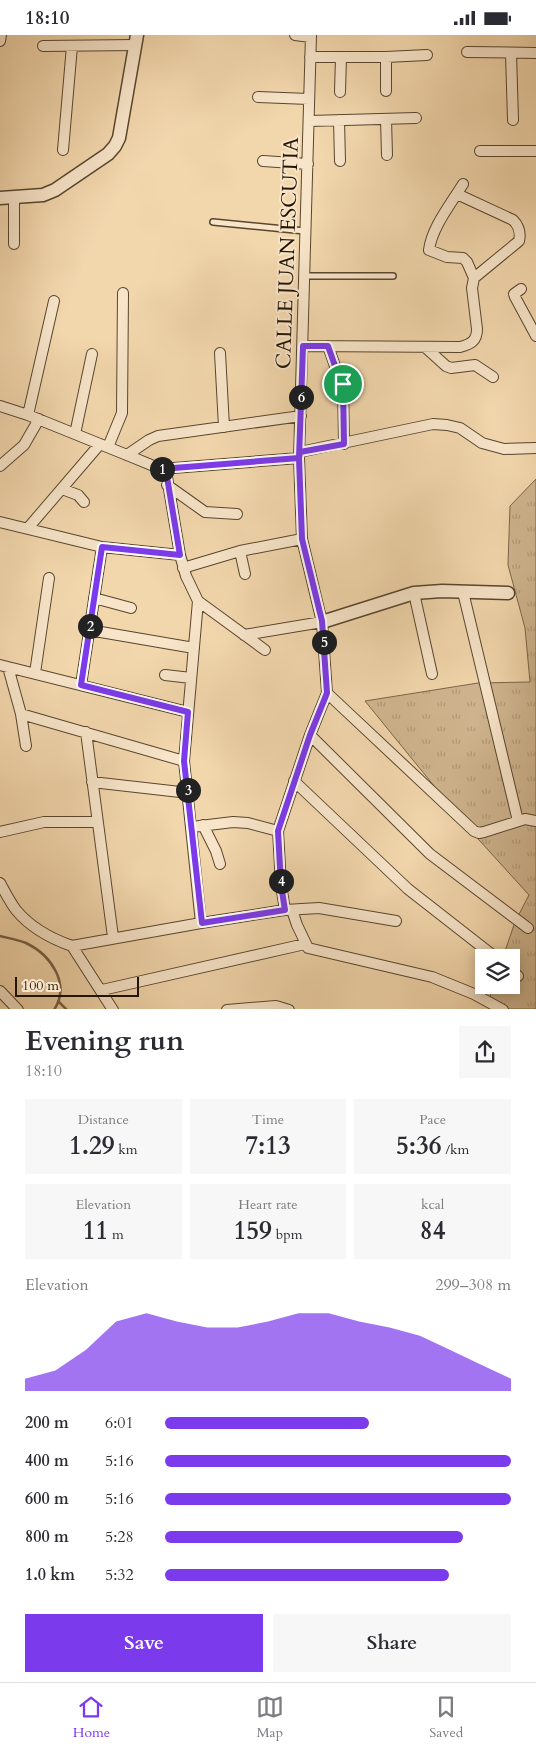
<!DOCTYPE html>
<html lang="en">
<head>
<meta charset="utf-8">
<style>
	body { margin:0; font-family:Cardo,serif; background:#f7f7f7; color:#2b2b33; height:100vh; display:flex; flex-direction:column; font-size:19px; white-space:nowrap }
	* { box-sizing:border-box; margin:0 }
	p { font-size:16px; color:#7c7c81 }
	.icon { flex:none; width:28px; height:28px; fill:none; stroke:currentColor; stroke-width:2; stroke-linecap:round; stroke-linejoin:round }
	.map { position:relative; height:974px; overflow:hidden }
	.sheet { display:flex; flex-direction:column; background:#fff; flex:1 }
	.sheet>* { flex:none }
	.fabs { position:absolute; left:475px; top:914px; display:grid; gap:10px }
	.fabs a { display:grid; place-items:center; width:45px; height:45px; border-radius:0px; background:#fff; box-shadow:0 2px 12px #0003; font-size:25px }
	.scale { position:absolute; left:15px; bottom:12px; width:124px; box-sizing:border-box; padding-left:5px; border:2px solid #251604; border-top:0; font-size:14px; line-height:18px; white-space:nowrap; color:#251604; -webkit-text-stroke:4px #f7e4c9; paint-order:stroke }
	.pin { position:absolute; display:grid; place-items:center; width:42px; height:42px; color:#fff; margin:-21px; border:2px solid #fff; border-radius:50%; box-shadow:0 1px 5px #0007 }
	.km { position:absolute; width:25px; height:25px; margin:-12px; border-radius:50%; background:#222; color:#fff; font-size:14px; line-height:25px; text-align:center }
	.round { display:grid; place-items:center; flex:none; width:52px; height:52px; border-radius:0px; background:#f7f7f7 }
	.summary { display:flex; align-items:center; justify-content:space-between; height:85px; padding:0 25px }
	h1 { font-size:28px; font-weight:600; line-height:38px }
	.stats { display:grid; grid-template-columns:repeat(3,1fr); gap:8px; height:85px; padding:5px 25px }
	.stats div { display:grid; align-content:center; border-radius:0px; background:#f7f7f7; text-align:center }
	.stats b { font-size:25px; font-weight:600 }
	.stats small { font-size:14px; font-weight:400 }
	.stats p { font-size:14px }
	.chart { height:140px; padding:10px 25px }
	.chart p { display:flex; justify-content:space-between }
	.chart svg { width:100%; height:90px; margin-top:5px; fill:#7c3aed; opacity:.7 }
	.action { display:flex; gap:10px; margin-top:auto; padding:10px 25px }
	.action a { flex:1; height:58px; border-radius:0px; background:#7c3aed; color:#fff; font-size:20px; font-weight:600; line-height:58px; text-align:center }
	.action a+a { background:#f7f7f7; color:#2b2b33 }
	ul { padding:0 25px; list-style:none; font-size:16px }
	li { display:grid; grid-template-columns:80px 60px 1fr; align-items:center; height:38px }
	li i { height:12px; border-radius:6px; background:#7c3aed }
	.status { display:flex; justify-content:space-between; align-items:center; height:35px; padding:0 25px; background:#fff; direction:ltr }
	.status svg { height:14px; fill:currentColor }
	.dock { display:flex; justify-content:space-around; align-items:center; height:70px; border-top:1px solid #e1e1e2; background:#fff; font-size:14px; color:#7c7c81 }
	.dock a { display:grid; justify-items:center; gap:2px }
	.dock .active { color:#7c3aed }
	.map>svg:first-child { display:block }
</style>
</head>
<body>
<div class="status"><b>18:10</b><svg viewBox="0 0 49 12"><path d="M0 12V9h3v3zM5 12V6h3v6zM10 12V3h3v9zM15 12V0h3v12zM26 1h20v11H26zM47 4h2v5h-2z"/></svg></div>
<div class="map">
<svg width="536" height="975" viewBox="0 0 536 975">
	<defs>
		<pattern id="grass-tufts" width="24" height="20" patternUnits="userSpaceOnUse" patternTransform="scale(1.25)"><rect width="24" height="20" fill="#cfb58f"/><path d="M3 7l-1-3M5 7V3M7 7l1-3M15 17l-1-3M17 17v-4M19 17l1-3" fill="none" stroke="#b29b7a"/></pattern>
	</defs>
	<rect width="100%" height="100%" fill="#f2d6ac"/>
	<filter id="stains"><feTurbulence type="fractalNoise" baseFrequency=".004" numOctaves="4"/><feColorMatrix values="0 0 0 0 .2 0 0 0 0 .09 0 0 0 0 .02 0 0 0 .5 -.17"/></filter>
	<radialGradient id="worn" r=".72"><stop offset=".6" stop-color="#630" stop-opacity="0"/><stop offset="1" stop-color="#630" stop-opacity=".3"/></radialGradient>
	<path fill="url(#grass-tufts)" stroke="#7a664a" d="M536 444V974H497L488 967 494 950H511V922H503L515 887 529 860 469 794 365 666 478 648 530 647 525 593 508 530 510 471Z"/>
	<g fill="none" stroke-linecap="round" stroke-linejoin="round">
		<path stroke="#766247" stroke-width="2.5" d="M0 901C8 903 19 905 26 908 51 920 71 949 54 975
			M59 967 67 975"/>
		<defs>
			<path id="service" d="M213 187 305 196
				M304 241H393"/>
			<path id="minor" d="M295 0 311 2
				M0 6 1 0
				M43 11 136 10
				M467 17 536 18
				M511 18 513 85
				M310 22H386L427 20
				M386 22V56
				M340 57 341 22
				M258 62 309 64
				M386 84 387 120
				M339 85 340 126
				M309 86 416 83
				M63 115 72 11
				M480 116H536
				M263 126 308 129
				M457 159 513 185C519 191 521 197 519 206L474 243
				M14 162V209
				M521 254 514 259 515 262 536 301
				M303 311 460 312C471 309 477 306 477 294L472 253 474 243 467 227 463 223 447 222 429 215C432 192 451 169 463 149
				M328 311 335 331 341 341 343 349 344 409
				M425 312 446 331 451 333 475 330 493 342
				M220 318 224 392
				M0 371 28 380 127 420 161 434 167 442 180 520 186 541 198 566 184 726 201 888
				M28 380 54 266
				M75 399 92 319
				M108 412 122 378 123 258
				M300 417 433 389 447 390 460 393 482 408 504 414 536 413
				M127 420 149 405 158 401 301 381
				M0 431 24 410 39 384
				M161 434 299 423
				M167 450 205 477 237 479
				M62 454 78 460 84 467
				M0 487 102 512 180 520
				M28 493 100 409
				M240 516 245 539
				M183 533 240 516 302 504
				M463 557 518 786
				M414 558 432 639
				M94 563 131 573
				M198 566 265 615
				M89 595 194 613
				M244 600 322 587
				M0 630 188 677
				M8 632 21 679 26 711
				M35 638 49 543
				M165 640 191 643
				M81 650 102 512
				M327 658 474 796 479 798 484 797 525 784 536 786
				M21 679 184 726
				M86 697 113 902
				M310 700 430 819 528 893
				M294 746 408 854 495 922
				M92 747 189 758
				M203 790 216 816 220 829
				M192 792 233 787 248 788 278 796
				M0 797 44 787H97
				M0 848C5 857 10 867 16 875 30 892 52 904 72 911L201 888 285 875 319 873 396 886
				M285 875 281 850 278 796 310 700 327 658 322 587 302 504 299 423 311 0
				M292 875 297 890 308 913 432 942 474 959 503 975
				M72 911 113 975
				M511 935 518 941
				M102 955 305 909
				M0 956 18 975
				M227 975 276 971 289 975"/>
			<path id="tertiary" d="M0 163 43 160 55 155 108 119 115 111 119 103 137 0
				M322 587 414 558 442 556 508 558"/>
		</defs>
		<use href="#service" stroke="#58462e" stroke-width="8"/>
		<use href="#minor" stroke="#58462e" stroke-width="12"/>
		<use href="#tertiary" stroke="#58462e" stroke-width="15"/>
		<use href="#service" stroke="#f7e4c9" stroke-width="5"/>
		<use href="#minor" stroke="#f7e4c9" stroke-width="10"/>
		<use href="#tertiary" stroke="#f7e4c9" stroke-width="12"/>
	</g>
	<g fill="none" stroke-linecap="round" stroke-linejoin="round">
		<defs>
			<path id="route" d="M343 349 344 409 300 417 299 423 161 434 167 442 180 520 102 512 81 650 188 677 184 726 202 888 285 875 281 850 278 796 310 700 327 658 322 586 302 504 299 423 303 311H328L335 331 341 341 343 349"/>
		</defs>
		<use href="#route" stroke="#fff" stroke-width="10"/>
		<use href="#route" stroke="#7c3aed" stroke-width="6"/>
	</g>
	<g text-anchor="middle" stroke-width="4" stroke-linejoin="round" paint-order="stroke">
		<g font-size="21" fill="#251604" stroke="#f7e4c9">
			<text transform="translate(287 218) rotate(-88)" y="7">CALLE JUAN ESCUTIA</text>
		</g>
	</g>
	<rect width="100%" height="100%" filter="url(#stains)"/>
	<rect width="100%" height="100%" fill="url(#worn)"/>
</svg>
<div class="fabs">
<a><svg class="icon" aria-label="layers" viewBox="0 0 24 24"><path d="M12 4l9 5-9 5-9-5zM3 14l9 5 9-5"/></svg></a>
</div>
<div class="scale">100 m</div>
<div class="pin" style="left:343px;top:349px;background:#1e9e55"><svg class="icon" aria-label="arrive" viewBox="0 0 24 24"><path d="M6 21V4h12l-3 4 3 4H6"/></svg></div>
<b class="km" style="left:162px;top:434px">1</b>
<b class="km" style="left:90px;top:591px">2</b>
<b class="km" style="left:188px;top:755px">3</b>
<b class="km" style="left:281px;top:846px">4</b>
<b class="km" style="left:324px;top:607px">5</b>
<b class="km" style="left:301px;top:362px">6</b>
</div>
<section class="sheet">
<div class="summary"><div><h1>Evening run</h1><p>18:10</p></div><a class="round"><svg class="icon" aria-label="share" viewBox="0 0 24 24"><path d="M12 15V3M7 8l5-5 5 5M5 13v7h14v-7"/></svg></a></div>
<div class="stats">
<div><p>Distance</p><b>1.29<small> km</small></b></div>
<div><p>Time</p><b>7:13</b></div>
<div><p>Pace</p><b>5:36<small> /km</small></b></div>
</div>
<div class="stats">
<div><p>Elevation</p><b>11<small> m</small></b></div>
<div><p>Heart rate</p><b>159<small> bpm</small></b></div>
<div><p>kcal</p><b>84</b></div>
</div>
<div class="chart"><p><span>Elevation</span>299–308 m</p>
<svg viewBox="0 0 160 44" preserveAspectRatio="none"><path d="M0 44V38L10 34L20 24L30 10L40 6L50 10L60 13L70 13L80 10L90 6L100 6L110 10L120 13L130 17L140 24L150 31L160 38V44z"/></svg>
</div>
<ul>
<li><b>200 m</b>6:01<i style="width:59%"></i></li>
<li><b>400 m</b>5:16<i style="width:100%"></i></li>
<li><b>600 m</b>5:16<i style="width:100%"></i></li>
<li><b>800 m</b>5:28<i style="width:86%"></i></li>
<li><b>1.0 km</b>5:32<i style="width:82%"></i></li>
</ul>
<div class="action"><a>Save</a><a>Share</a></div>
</section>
<nav class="dock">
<a class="active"><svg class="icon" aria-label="home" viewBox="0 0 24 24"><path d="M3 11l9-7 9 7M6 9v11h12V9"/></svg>Home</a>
<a><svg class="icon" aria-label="map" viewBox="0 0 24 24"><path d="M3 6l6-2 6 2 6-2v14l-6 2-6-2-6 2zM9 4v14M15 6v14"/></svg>Map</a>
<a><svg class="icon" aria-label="saved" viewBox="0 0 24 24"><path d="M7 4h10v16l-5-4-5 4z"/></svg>Saved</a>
</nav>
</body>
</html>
